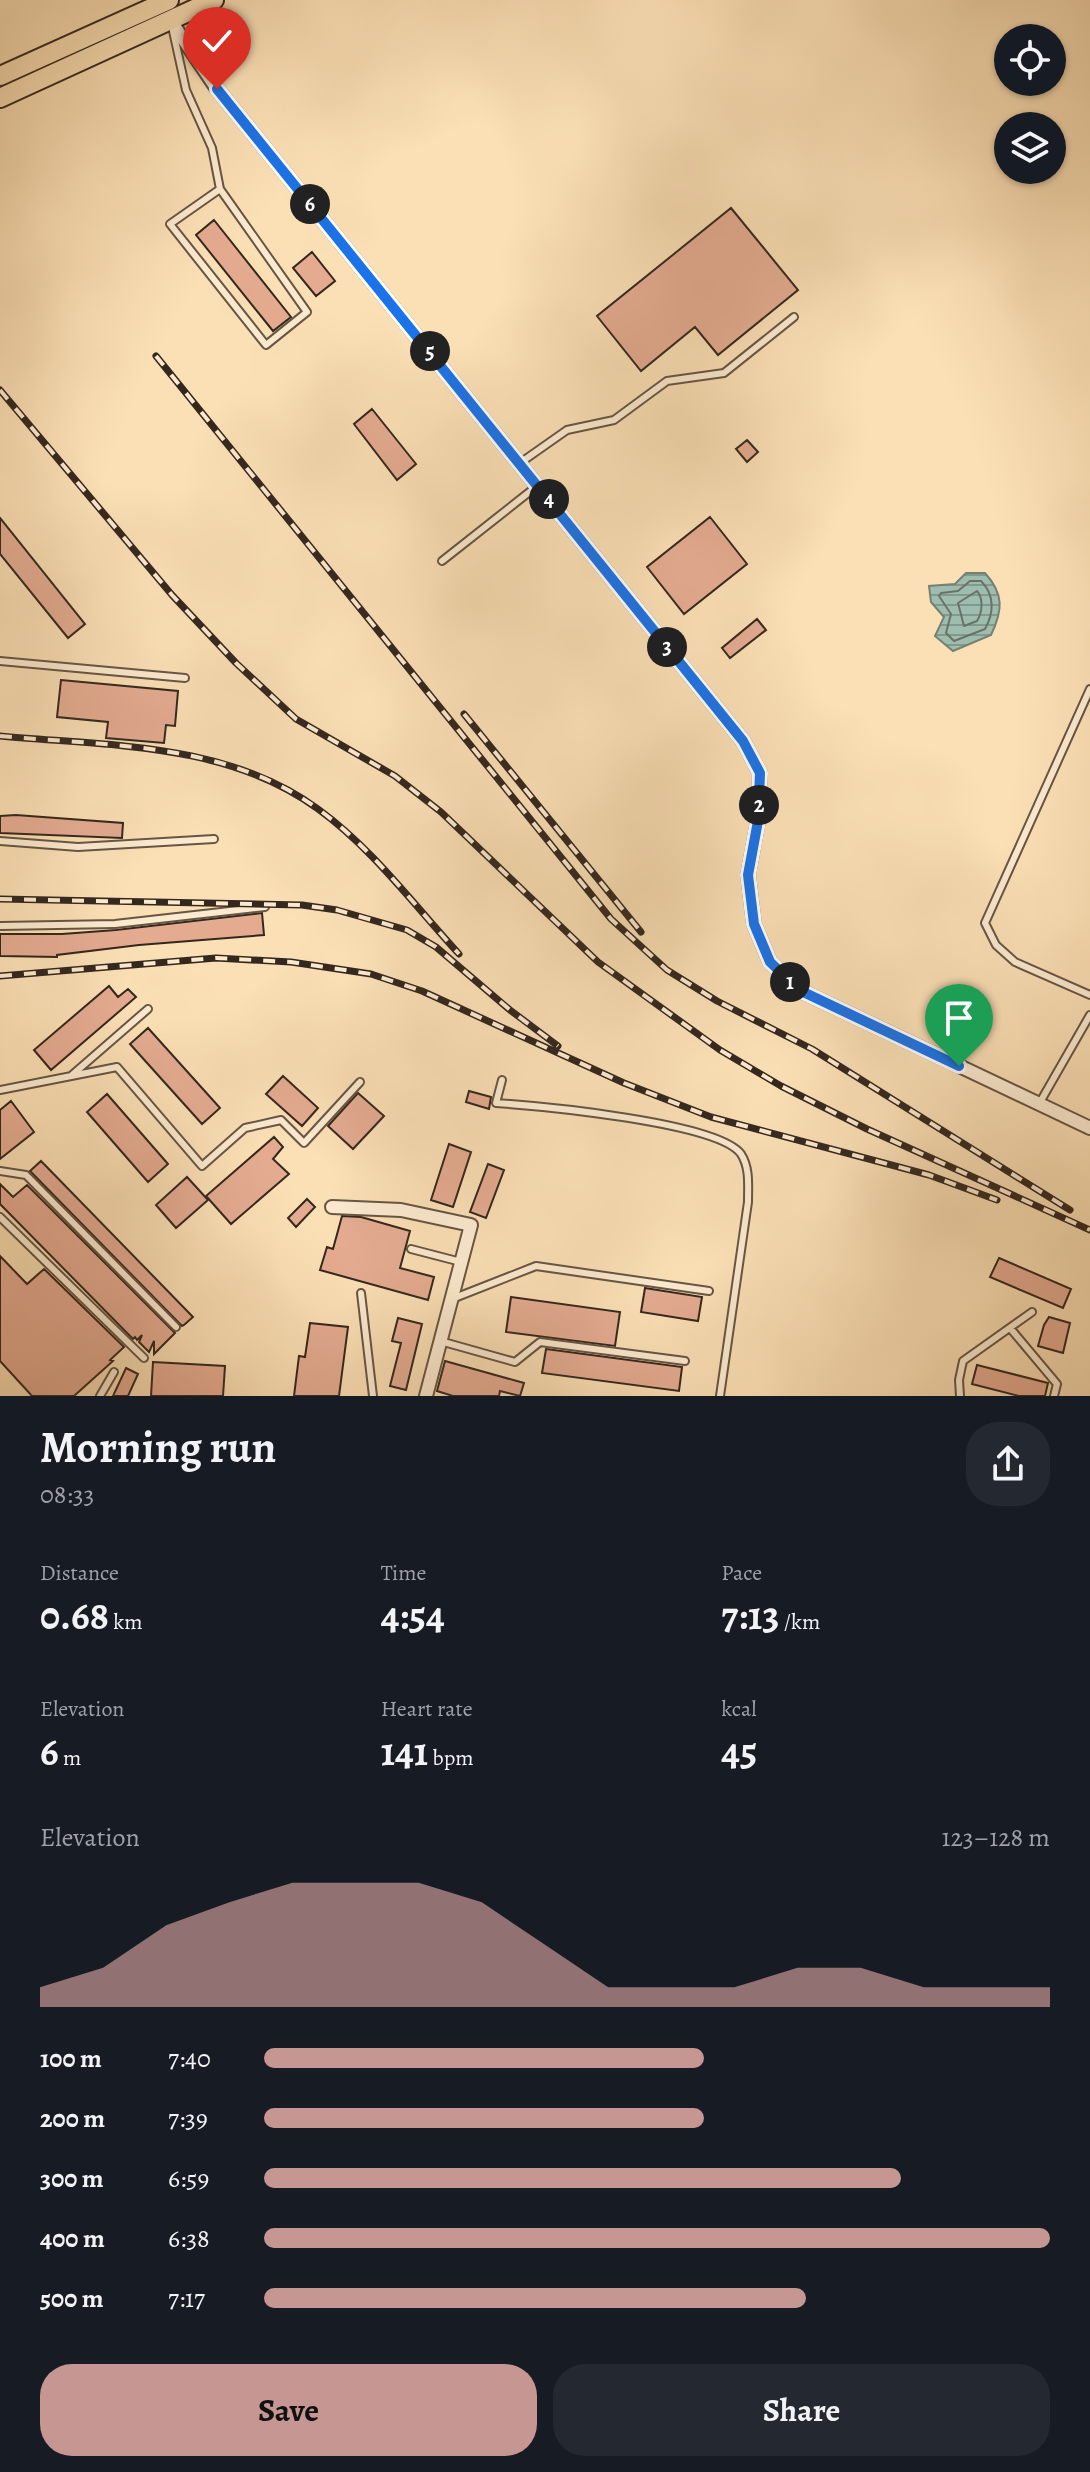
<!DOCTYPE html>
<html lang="en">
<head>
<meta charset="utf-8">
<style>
	body { margin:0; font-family:Alegreya,serif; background:#242831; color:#f1f3f6; height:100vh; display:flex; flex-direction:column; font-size:30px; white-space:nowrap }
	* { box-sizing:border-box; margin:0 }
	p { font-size:26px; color:#9ea1a6 }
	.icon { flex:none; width:44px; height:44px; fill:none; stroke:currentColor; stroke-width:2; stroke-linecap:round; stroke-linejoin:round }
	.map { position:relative; height:1396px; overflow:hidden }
	.details { display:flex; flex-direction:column; background:#171b24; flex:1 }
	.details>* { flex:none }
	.fabs { position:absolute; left:994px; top:24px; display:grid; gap:16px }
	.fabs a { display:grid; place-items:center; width:72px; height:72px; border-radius:50%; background:#171b24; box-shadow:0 2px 6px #0004; font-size:40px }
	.pin { position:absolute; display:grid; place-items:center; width:68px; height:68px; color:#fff; margin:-82px -34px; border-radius:50% 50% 50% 0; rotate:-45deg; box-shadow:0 0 8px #0007 }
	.pin .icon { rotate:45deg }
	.km { position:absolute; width:40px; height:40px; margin:-20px; border-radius:50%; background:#222; color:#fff; font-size:22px; line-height:40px; text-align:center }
	.round { display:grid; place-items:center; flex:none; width:84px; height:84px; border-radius:32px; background:#242831 }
	.headline { display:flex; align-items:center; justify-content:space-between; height:136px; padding:0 40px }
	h1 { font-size:44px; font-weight:700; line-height:60px }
	.stats { display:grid; grid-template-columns:repeat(3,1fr); gap:12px; height:136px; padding:8px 40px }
	.stats div { display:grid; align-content:center }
	.stats b { font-size:40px; font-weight:700 }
	.stats small { font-size:22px; font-weight:400 }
	.stats p { font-size:22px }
	.chart { height:224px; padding:16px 40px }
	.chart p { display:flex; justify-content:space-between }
	.chart svg { width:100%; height:144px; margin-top:8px; fill:#c59692; opacity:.7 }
	.action { display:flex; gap:16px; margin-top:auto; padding:16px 40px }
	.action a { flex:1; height:92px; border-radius:32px; background:#c59692; color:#111; font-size:32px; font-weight:700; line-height:92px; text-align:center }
	.action a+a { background:#242831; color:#f1f3f6 }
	ul { padding:0 40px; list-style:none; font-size:26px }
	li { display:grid; grid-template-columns:128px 96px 1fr; align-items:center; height:60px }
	li i { height:20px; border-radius:10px; background:#c59692 }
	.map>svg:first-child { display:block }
</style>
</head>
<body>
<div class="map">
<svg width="1090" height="1396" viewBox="0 0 1090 1396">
	<defs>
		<pattern id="water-rules" width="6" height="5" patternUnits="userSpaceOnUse" patternTransform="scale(2)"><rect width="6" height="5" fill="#9fbdae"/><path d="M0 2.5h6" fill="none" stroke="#829a8d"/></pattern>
	</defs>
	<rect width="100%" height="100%" fill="#fbdfb5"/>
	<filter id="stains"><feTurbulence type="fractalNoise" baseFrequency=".0025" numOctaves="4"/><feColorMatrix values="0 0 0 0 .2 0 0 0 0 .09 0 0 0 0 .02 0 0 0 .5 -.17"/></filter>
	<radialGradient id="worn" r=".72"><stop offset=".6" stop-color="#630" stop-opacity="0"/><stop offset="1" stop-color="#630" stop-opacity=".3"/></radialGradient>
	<path fill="url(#water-rules)" stroke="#748174" stroke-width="2" d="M966 573H985C1004 594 1003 610 991 635L953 651 935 636 944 617 931 602 929 586 955 584Z"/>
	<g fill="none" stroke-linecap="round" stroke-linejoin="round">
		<path stroke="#6a7266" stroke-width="2" d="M970 581H981C995 595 994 613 985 629L954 641 946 633 951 614 939 596 941 593 958 591Z
			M977 591C984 599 982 613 977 621L964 626 958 603Z"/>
	</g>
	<path fill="#e4ab91" stroke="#34281e" stroke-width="2" d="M731 208 798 290 718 355 695 327 641 371 597 316Z
		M214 220 291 317 273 331 196 235Z
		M312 252 335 281 316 296 293 268Z
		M372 409 416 464 397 480 354 424Z
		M747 440 758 452 747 462 736 449Z
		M710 517 747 564 684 614 647 567Z
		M0 518 85 624 68 638 0 554Z
		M757 619 766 630 730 658 722 648Z
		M61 680 178 691 175 726 166 725 164 743 106 738 108 722 57 717Z
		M16 815 123 823 122 838 0 833V816Z
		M262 913 264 935 139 945 57 955V957L0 956V934H62L116 930Z
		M109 986 118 997 128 989 136 997 51 1070 34 1050Z
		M148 1028 220 1108 202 1124 130 1044Z
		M283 1076 318 1108 302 1126 266 1094Z
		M469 1091 491 1097 489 1109 466 1102Z
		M358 1093 384 1116 353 1149 328 1126Z
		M107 1094 168 1164 148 1182 87 1112Z
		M11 1101 34 1132 0 1159V1110Z
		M274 1137 283 1147 273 1159 289 1174 231 1224 206 1196Z
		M449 1144 471 1152 453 1207 431 1200Z
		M41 1161 193 1317 184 1325 182 1326 30 1171Z
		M488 1164 504 1170 486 1218 470 1212Z
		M187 1177 208 1200 176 1228 156 1205Z
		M0 1184 13 1197 27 1185 175 1333 154 1354V1341L149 1352 139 1342 142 1335 137 1340 135 1337 133 1339 0 1204Z
		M307 1199 315 1207 296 1227 288 1218Z
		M342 1216 361 1217 410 1231 400 1268 434 1277 428 1300 320 1270 327 1247 333 1249Z
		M0 1256 27 1284 44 1269 124 1347 110 1360 113 1361 74 1396H32L0 1361Z
		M999 1258 1071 1289 1063 1308 990 1277Z
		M645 1288 702 1297 698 1321 641 1312Z
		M511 1297 620 1312 615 1346 506 1332Z
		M1049 1317 1070 1323 1063 1353 1038 1346 1044 1325Z
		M398 1318 422 1324 406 1390 390 1386 401 1343 392 1341Z
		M310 1323 348 1327 339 1396H294L299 1356 305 1357Z
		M546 1349 682 1367 679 1391 542 1373Z
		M445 1361 524 1383 520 1396 500 1391 499 1396H453L437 1391Z
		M153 1362 225 1366 223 1396H151Z
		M977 1365 1048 1383 1045 1396H1019L972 1384Z
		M126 1368 138 1374 128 1396H113Z"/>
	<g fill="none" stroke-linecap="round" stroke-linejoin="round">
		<defs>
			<path id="lane" d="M173 31 186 90 212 148 220 189 170 224 266 345 307 312 220 189
				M520 463 567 430 614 420 667 381 724 373 794 317
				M442 561 537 486
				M0 661 185 678
				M1090 689 985 923 996 945 1015 962 1090 995
				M0 841 78 847 214 839
				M0 926 115 924 265 907
				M72 1075 148 1009
				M502 1080 496 1103C539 1106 718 1122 741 1154 750 1168 748 1185 748 1202L720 1396
				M0 1090 117 1067 202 1166 245 1128 281 1120 304 1143 360 1082
				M1039 1104 1090 1015
				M0 1171 26 1175 176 1327
				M0 1217 144 1358
				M411 1249 461 1262
				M361 1293 373 1396
				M452 1299 536 1266 709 1291
				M1010 1328 1057 1384 1054 1396
				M440 1341 515 1362 540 1342 685 1361
				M100 1396 114 1372
				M960 1396 959 1380 963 1361 1032 1312"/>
			<path id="street" d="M171 21 217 89 743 741 760 773 758 821 748 875 754 924 770 962 799 990 1090 1128
				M332 1207 401 1210 471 1225 426 1396"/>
			<path id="primary" d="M0 76 169 0
				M0 98 214 0"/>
		</defs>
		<use href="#lane" stroke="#665644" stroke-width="10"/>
		<use href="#street" stroke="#665644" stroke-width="16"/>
		<use href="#primary" stroke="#34281e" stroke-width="22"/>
		<use href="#lane" stroke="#fceacf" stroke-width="6"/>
		<use href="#street" stroke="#fceacf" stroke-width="12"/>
		<use href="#primary" stroke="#fbdfb5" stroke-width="18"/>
		<defs>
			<path id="rail" d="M156 356 611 919 667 970 717 1001 812 1049 1070 1210
				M0 390 172 595 236 663 296 719 395 776 441 812 598 962 720 1050 781 1086 867 1129 1090 1230
				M464 714 641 932
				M0 736C107 746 227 742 318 809 372 848 414 905 459 954
				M0 899 302 905 337 910 407 930 436 947 510 1010 558 1046
				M0 976 216 958 291 962 371 974 422 991 624 1083 711 1117 929 1175 997 1200"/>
		</defs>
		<use href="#rail" stroke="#34281e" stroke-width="7"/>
		<use href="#rail" stroke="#fceacf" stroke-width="4" stroke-dasharray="12" stroke-linecap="butt"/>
	</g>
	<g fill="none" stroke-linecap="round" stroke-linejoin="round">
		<defs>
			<path id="route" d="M217 89 743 741 760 773 758 821 748 875 754 924 770 962 799 990 959 1066"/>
		</defs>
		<use href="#route" stroke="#fff" stroke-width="16"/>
		<use href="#route" stroke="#1a73e8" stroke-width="10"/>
	</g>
	<rect width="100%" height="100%" filter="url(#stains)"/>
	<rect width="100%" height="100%" fill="url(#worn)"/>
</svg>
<div class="fabs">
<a><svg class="icon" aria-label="locate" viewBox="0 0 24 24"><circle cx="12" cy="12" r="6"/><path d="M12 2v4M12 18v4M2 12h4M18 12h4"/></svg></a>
<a><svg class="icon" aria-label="layers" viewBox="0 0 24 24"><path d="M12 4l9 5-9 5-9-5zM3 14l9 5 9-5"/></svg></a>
</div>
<div class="pin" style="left:959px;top:1066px;background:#1e9e55"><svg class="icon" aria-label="arrive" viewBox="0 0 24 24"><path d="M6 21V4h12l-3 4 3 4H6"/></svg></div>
<div class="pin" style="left:217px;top:89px;background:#d93025"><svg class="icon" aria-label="check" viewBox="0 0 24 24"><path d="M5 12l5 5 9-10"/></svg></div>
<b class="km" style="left:790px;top:982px">1</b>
<b class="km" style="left:759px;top:805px">2</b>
<b class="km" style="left:667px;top:647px">3</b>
<b class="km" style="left:549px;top:499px">4</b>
<b class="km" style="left:430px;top:351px">5</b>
<b class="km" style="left:310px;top:204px">6</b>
</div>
<section class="details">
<div class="headline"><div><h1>Morning run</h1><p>08:33</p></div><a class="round"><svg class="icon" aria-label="share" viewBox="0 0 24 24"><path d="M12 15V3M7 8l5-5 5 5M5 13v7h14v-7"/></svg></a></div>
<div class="stats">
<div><p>Distance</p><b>0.68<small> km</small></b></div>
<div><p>Time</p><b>4:54</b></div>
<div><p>Pace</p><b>7:13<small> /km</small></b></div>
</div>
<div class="stats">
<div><p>Elevation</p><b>6<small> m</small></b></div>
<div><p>Heart rate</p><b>141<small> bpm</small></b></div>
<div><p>kcal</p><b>45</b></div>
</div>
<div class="chart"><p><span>Elevation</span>123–128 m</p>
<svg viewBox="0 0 160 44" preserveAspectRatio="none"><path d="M0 44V38L10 32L20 19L30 12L40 6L50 6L60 6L70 12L80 25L90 38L100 38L110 38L120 32L130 32L140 38L150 38L160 38V44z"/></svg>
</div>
<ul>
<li><b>100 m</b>7:40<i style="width:56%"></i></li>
<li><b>200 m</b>7:39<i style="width:56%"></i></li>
<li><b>300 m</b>6:59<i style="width:81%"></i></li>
<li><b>400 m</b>6:38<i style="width:100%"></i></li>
<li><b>500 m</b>7:17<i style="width:69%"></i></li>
</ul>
<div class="action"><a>Save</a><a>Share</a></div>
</section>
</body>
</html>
